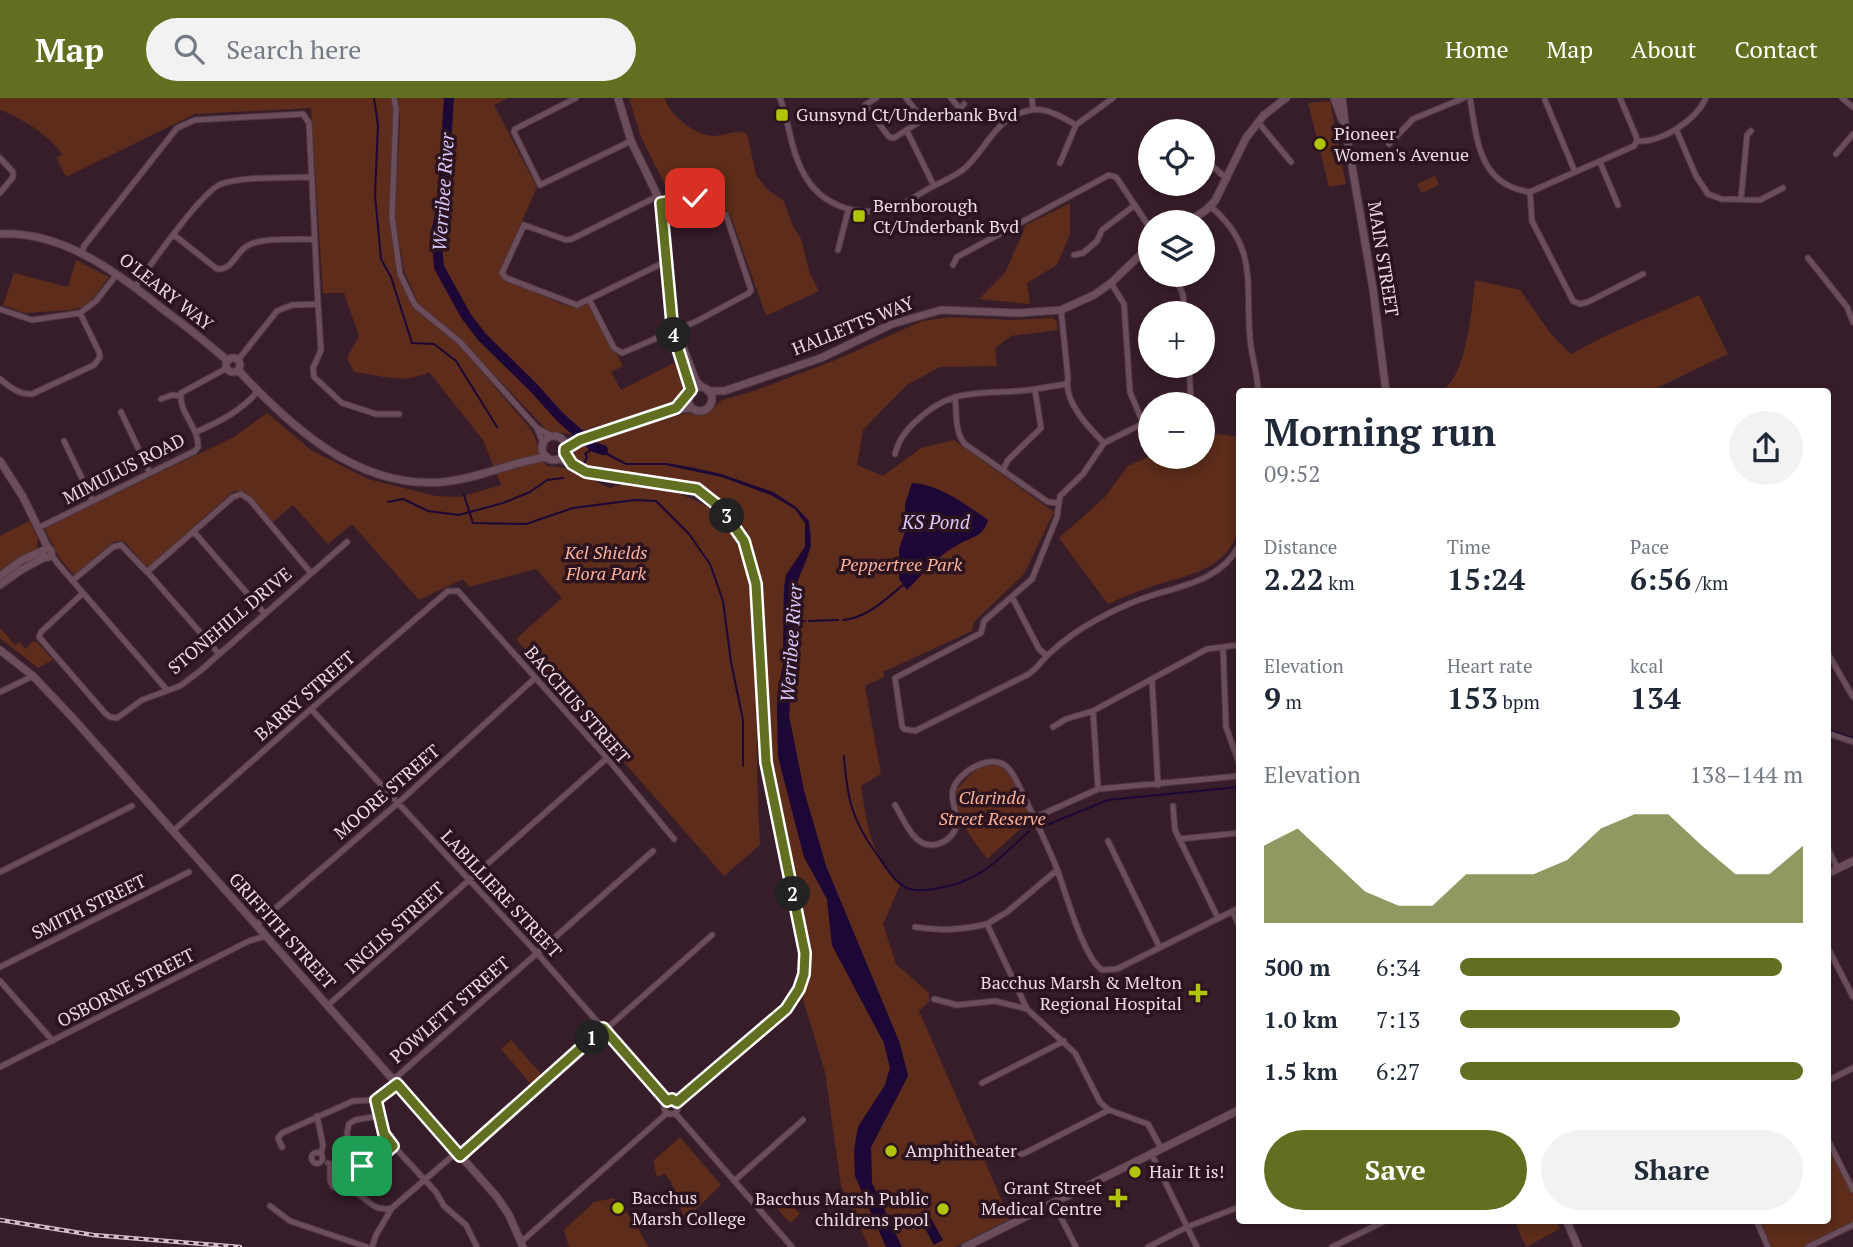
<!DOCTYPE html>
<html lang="en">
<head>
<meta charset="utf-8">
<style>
	body { margin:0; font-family:"PT Serif",serif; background:#f2f2f3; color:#1f2937; height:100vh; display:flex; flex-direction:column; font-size:26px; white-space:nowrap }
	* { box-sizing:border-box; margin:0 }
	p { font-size:23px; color:#747a83 }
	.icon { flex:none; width:38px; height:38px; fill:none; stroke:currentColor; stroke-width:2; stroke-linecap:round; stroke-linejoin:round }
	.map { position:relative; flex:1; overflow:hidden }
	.panel { position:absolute; left:1236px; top:290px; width:595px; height:836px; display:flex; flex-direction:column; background:#fff; border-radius:7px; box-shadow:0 4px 10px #0003 }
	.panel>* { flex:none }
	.buttons { position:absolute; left:1138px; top:21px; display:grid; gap:14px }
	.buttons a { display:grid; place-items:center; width:77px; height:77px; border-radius:50%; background:#fff; box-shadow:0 4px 10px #0003; font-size:35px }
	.pin { position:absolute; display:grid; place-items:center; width:60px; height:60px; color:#fff; margin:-30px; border-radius:14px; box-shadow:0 4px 10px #0006 }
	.km { position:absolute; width:35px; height:35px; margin:-18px; border-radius:50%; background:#222; color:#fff; font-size:19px; line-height:35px; text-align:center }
	.round { display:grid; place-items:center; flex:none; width:74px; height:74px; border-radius:37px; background:#f2f2f3 }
	.summary { display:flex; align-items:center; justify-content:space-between; height:119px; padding:0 28px }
	h1 { font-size:38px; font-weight:600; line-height:52px }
	.metrics { display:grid; grid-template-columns:repeat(3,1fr); gap:10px; height:119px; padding:7px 28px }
	.metrics div { display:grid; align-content:center }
	.metrics b { font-size:30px; font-weight:600 }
	.metrics small { font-size:19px; font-weight:400 }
	.metrics p { font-size:19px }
	.chart { height:196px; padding:14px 28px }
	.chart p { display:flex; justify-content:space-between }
	.chart svg { width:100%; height:126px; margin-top:7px; fill:#606f20; opacity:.7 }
	.primary-button { display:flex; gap:14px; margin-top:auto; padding:14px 28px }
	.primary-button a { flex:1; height:80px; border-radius:42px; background:#606f20; color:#fff; font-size:28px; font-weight:600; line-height:80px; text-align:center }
	.primary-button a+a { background:#f2f2f3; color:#1f2937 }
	ul { padding:0 28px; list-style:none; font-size:23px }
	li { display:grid; grid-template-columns:112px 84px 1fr; align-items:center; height:52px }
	li i { height:18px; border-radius:9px; background:#606f20 }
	header { display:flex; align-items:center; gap:42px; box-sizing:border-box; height:98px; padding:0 35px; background:#606f20; color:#fff }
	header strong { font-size:33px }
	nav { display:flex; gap:38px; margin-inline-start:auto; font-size:24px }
	.search { width:490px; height:63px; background:#f2f2f3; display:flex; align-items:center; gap:18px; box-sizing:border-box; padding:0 24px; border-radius:38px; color:#747a83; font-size:26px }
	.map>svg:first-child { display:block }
</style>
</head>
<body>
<header>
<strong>Map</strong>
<div class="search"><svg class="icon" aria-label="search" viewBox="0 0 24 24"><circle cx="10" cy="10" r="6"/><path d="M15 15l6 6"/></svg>Search here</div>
<nav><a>Home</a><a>Map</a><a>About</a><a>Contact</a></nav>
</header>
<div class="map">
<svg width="1853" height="1149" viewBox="0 0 1853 1149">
	<rect width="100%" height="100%" fill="#371d2a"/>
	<path fill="#5d2c1a" d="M0 0H391L394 13 389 120 397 175 412 208 459 247 529 329C537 340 540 356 546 368L565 370 610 390C630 382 657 387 677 395 690 400 705 406 716 414 765 454 756 607 757 667 757 694 759 720 760 747L724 778 516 541 562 500 536 471 469 489 463 481 419 502 352 426 328 446 293 407 274 423H271L245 393H234L149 468 145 467 125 444 114 443 76 476H73L59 459 45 432 46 429 234 339 267 315 311 352 368 381 436 398 460 399 501 387 483 342 429 274C404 287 381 277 354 274L347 260 359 238 344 195H323L311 10 195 16 66 79 56 59 62 57C53 39 18 18 0 12Z
		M398 0H508L494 7 537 89 500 174 503 181 562 206 578 210 589 205 623 268 611 274 621 292 674 265 686 289V299L678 305 570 336 548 333 462 243 418 205 404 173 395 118 400 24Z
		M629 0H665C668 17 698 39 715 38 726 37 735 32 747 35L756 77 768 92 784 103 792 126 801 141 810 176 819 193 766 218 730 116C714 99 691 97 670 97L641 39Z
		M1330 3 1346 86 1329 89 1308 5Z
		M1435 78 1439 87 1422 95 1417 86Z
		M1070 105V136L1057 167 1027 185 1030 206 979 201 1005 175 1026 127Z
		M76 162 109 179 91 203 83 209 71 212 24 215 3 207 14 175 68 189Z
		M1475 182 1520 192 1551 236 1571 256 1603 239 1699 197 1728 256 1648 294H1440C1467 281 1472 209 1475 182Z
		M951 219 1011 222 1052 220 1057 223 1058 232 1011 238 995 250 997 268 940 269 907 287 863 332 857 367 883 378 921 350 954 342 1054 414 1024 476 974 524 972 533 883 574 884 579 865 588 881 676 861 688C867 725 870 760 901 785L883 826 896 866 929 895V904L919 913 1010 1121 955 1149H901L872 1085 871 1049 908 978 899 943 826 768 804 693 789 618 798 482 808 459 811 436 796 409 773 394 721 376 693 369 666 365H626L589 346 631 331 687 315 700 317 711 312 722 302 754 293 838 261 922 223Z
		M1203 334 1239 339C1239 367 1243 398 1239 425 1233 471 1188 477 1153 488 1138 493 1123 499 1108 506L1059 440 1105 399 1128 368 1150 358 1202 359Z
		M583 346 626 367H666L722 379 771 397 795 411 805 425V449L786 477 784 490 783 567 777 599 778 658 804 759 827 801 832 847 884 945 890 970 885 987 858 1029 887 1149H869L841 1088 825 974 801 895 806 882 807 851 791 760 768 648 760 488 748 440 730 412 699 389 576 366 573 359 576 351Z
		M29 423 38 440 37 451 0 472V438Z
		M0 530 15 547 19 544 25 551 33 543 37 544 53 562 38 570 0 540Z
		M987 665 999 667 1009 673 1034 723 1019 732 987 761C972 740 955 721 955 693L973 674Z
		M511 942 542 977 531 986 501 951Z
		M680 1039 721 1087 685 1122 671 1084 665 1076 657 1079 653 1063Z
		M1827 1047 1853 1096V1126L1808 1149H1769L1757 1124H1827Z
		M781 1095 800 1116 790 1125 771 1104Z
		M614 1100 635 1124 648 1149H569L564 1132 594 1104Z
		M1523 1124H1557L1560 1131 1526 1149 1516 1127Z"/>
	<path fill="#1c0736" d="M581 343 601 351 626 365H666L721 376 773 394 796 409 809 423 811 448 798 482 789 618 804 693 826 768 900 946 908 978 871 1049 872 1085 902 1149H886L855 1078 854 1052 858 1029 885 987 890 970 884 945 832 847 827 801 804 759 778 658 777 599 783 567 784 490 786 477 805 449V425L795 411 771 397 722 379 666 367H626L600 353 579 345Z
		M912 385C941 387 965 406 988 422 984 438 972 439 959 446 938 457 923 476 907 492L899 481V451L905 434V406Z
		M931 1120 943 1142 934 1147 922 1125Z"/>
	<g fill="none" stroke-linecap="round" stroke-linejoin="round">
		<path stroke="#1c0736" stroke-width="2" d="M374 0 378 27 375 97 381 161 391 179 412 245 434 246 456 263 497 329
			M583 368 587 359 585 356 593 350
			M464 397 473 425 526 426 573 410 635 402 656 403 689 436 710 466 723 503 731 564 743 622V668
			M388 404 403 401 428 413 459 417 503 405 530 394 547 382 563 380
			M843 522C867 520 886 501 903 487
			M795 523H805
			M809 523 838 522
			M1827 631 1853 640
			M844 658C847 701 852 723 878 758 886 769 894 784 907 790 915 794 926 792 934 791 980 784 997 763 1029 733
			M1049 726 1108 702 1239 689"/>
		<path stroke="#1c0736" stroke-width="10" d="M449 0 442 105 436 136 439 169 466 218 482 239 532 288 561 320 594 349 603 352"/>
		<defs>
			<path id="street" d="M394 0 396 11 392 119 400 176 415 207 460 244 537 330 543 345
				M576 0 515 31 514 34 540 87 631 43
				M780 0C789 24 791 54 804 76 820 106 853 118 885 112 899 110 916 98 928 91 940 84 955 79 965 70 988 49 996 18 1031 12 1046 9 1064 20 1076 27L1113 0
				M876 0 865 7 889 39 894 40 919 24 920 18 906 0
				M951 0 960 11
				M1032 0 1033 11
				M1470 0C1477 43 1479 87 1530 94L1634 48 1637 43 1636 38 1620 0
				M1842 0 1853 9
				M1545 2 1575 74
				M956 16 964 6
				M1258 24 1291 64
				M1676 31 1696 78 1708 96 1721 101 1760 102 1783 90
				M907 33 934 88
				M1637 43C1662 45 1696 22 1706 0
				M1389 46 1413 21 1464 0
				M1836 56 1853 36
				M1202 59 1227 81
				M0 60 13 74V79L0 95
				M1600 64 1618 107
				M1060 65 1076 27
				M1530 94 1532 123 1573 203 1580 206 1588 204 1643 176
				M658 98 572 141 566 142 524 127 502 175 506 180 577 207 667 163
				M1741 101 1747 37 1751 33
				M1210 108C1259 149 1245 185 1250 240 1251 258 1258 275 1258 294
				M174 137 217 171C233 172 235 155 247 148 261 139 297 142 314 141
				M838 152 848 113
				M82 155 84 148 177 30 195 22 303 16 309 25 318 206 292 207 277 213 238 262
				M1074 157 1083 155 1097 143 1102 132 1135 107
				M1808 160 1847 209 1853 224
				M953 167 957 159 1109 77 1116 79 1150 130
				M1175 177 1183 197 1185 215
				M1111 185 1124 206 1130 294 1143 325
				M135 189C149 169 202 93 221 86 243 78 287 80 312 79
				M590 203 614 250 622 255 697 223 749 195 751 192 726 117 695 100 661 105
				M318 206 321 252 313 270 314 279 342 305 376 316H399
				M0 211 32 222 80 215 96 203 117 176
				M1061 212 1068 280C1063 303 1089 330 1104 345
				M0 281C10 289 19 297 32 296L94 267 100 259 99 254 80 215
				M955 299C957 314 954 334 965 346L1048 404 1058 405
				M161 301 172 297 181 298
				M1187 306 1191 303 1189 268
				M121 314 150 375
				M1150 322 1104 345 1083 376 1060 398 1057 419 1032 481 984 523 981 535 895 580 902 628 904 631 915 633 1027 577C1037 571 1041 563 1050 555 1064 542 1081 530 1098 521 1116 511 1134 503 1153 497 1186 487 1221 481 1239 448
				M537 330 552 338
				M196 334C219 324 241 313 258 293
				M64 343 93 403
				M564 355 572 366
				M895 356C899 342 904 335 914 325 948 291 974 296 1019 293 1035 292 1051 288 1067 286
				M558 361 587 374 697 391 721 410 744 443 756 486 766 664 805 854 804 876 799 891 786 911 677 1004
				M1003 372 1008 362 1041 330 1035 292
				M38 430 195 353 198 349C199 329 178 314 181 295L227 270
				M194 434 265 516
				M51 456 58 466 167 592
				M147 474 233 399 241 396 250 402 311 475
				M72 483 113 449 121 447 150 477 219 556
				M83 495 41 534 39 539 105 615 110 619 117 620 142 602 180 588 200 573 347 444
				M1012 499 1039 551 1047 558
				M1223 549 1226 629 1239 665
				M1827 554 1853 599
				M1152 582 1158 687
				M0 594 33 578
				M311 611 537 855 667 1003
				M1093 613 1098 691
				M1053 629 1066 621 1093 613 1207 551 1239 547
				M1827 635 1853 644
				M895 707C906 725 916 757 943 744 949 741 954 736 956 729 959 716 950 704 953 692 957 674 993 653 1008 670 1015 677 1019 689 1024 698 1035 722 1047 746 1057 771 1066 795 1083 859 1102 872L1117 871 1239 810
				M1173 708 1175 732 1218 820
				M1034 720 1098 691 1239 678
				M173 733 311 611 448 493H458L607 660 674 741
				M1179 741 1239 735
				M1108 743 1159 848
				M1827 749 1838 771
				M1057 772 1007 814 987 826 1027 911 1075 955 1100 1004 1109 1012 1148 1026 1161 1050
				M0 774 132 708
				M1232 813 1239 827
				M256 827 398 705 535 580
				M915 829C941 833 961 832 987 826
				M1827 848 1853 899
				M0 869 189 774
				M0 883 53 943
				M934 901 957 907 995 903 1027 911
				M327 908 607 660
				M605 932 712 837
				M0 969 249 843 266 838
				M393 982 653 753
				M1827 983 1853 970
				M982 985 1064 943
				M664 1009a7 7 0 1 1 14 0a7 7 0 1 1-14 0Z
				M376 1002 385 1039 436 1094 444 1108 466 1127 477 1149
				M675 1015 792 1149
				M317 1018 323 1047 321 1056
				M379 1018 355 1022 349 1026 347 1035 352 1061 362 1068 372 1067 393 1048
				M1827 1040 1853 1092
				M282 1049 278 1040 282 1035 353 1003 376 1002 397 986
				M1008 1054 1023 1056 1109 1012
				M311.5 1060a5.5 5.5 0 1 1 11 0a5.5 5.5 0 1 1-11 0Z
				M1151 1055 1197 1149
				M460 1058 603 930
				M328 1065 334 1067 352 1061
				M330 1067V1083L333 1089C337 1089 341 1089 345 1089 363 1093 371 1116 392 1110L457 1054
				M734 1083 803 1022
				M1053 1104 1076 1149
				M270 1108 290 1123 367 1149
				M1757 1124 1768 1149
				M521 1144 667 1015
				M372 1149 376 1137 392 1110
				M1148 1149 1187 1129 1239 1109
				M1332 1149 1383 1124
				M1808 1149 1853 1127"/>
			<path id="secondary" d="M618 0 631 43 661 105 673 235 691 292
				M1334 0 1342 22
				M1342 0 1346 33 1373 191 1386 294
				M1188 124 1206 112 1215 103 1246 40 1264 17 1286 0
				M0 136C64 133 117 175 164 212 186 228 207 245 228 263
				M1150 140V147
				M679 239 696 283 702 289
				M226 267a7 7 0 1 1 14 0a7 7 0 1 1-14 0Z
				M238 272C291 329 358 391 442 384 478 381 511 364 547 359
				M688 301a12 12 0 1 1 24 0a12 12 0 1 1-24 0Z
				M708 293H724L821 260 892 226 941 212 1019 215 1061 212 1094 197 1111 185 1139 158 1150 152
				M542 350a12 12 0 1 1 24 0a12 12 0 1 1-24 0Z
				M565 351C589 335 663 311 691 310
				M0 363 23 399 48 450
				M42.5 455a4.5 4.5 0 1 1 9 0a4.5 4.5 0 1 1-9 0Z
				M0 478 22 462 42 453
				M0 487 21 472 45 459
				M0 552 33 578 72 619 497 1099 509 1117 523 1149
				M1827 776 1853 763
				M1567 1124 1578 1149
				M965 1149 1239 1012"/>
		</defs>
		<use href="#street" stroke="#4f3944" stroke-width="7"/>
		<use href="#secondary" stroke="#4f3944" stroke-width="9"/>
		<use href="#street" stroke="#6b4d5b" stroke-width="5"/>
		<use href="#secondary" stroke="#6b4d5b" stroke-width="7"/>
		<defs>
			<path id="rail" d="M0 1122 93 1137 240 1149"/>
		</defs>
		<use href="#rail" stroke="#d1bec7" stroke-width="4.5"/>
		<use href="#rail" stroke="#2c1320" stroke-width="2" stroke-dasharray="5" stroke-linecap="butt"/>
	</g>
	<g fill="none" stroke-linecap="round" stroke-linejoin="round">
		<defs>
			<path id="route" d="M362 1068 372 1067 393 1048 384 1036 376 1002 397 986 460 1058 603 930 667 1003 672 1001 677 1004 786 911 799 891 804 876 805 855 766 664 756 486 744 443 721 410 697 391 586 374 572 366 565 355V351L580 342 676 310 691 292 673 235 661 105 695 100"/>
		</defs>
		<use href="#route" stroke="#fff" stroke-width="14"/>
		<use href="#route" stroke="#606f20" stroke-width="9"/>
	</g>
	<g fill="#afc505" stroke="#2c1320" stroke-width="2.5">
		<rect x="775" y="10" width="14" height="14" rx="3.5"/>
		<circle cx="1320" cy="46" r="7"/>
		<rect x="852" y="111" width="14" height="14" rx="3.5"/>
		<path d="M1194.5 884.5h7v7h7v7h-7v7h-7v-7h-7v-7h7z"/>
		<circle cx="891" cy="1053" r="7"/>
		<circle cx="1135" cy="1074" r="7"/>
		<path d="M1114.5 1089.5h7v7h7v7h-7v7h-7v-7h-7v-7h7z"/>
		<circle cx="618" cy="1110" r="7"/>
		<circle cx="943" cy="1111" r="7"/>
	</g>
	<g text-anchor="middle" stroke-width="7" stroke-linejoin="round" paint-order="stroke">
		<g font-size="18" fill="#ecdae2" stroke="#2c1320" text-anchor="start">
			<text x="796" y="23">Gunsynd Ct/Underbank Bvd</text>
			<text x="1334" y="42">Pioneer<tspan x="1334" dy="21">Women's Avenue</tspan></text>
			<text x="873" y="114">Bernborough<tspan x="873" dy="21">Ct/Underbank Bvd</tspan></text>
			<text x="1182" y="891" text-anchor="end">Bacchus Marsh &amp; Melton<tspan x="1182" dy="21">Regional Hospital</tspan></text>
			<text x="905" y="1059">Amphitheater</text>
			<text x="1149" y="1080">Hair It is!</text>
			<text x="1102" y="1096" text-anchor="end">Grant Street<tspan x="1102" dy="21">Medical Centre</tspan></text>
			<text x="632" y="1106">Bacchus<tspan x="632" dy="21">Marsh College</tspan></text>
			<text x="929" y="1107" text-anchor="end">Bacchus Marsh Public<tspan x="929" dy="21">childrens pool</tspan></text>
		</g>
		<g font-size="18" fill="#ecdae2" stroke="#2c1320">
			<text transform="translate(1383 161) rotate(81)" y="6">MAIN STREET</text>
			<text transform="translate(166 194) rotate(38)" y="6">O'LEARY WAY</text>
			<text transform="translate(853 228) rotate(-22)" y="6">HALLETTS WAY</text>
			<text transform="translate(124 371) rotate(-27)" y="6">MIMULUS ROAD</text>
			<text transform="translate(230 523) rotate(-40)" y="6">STONEHILL DRIVE</text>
			<text transform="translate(305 598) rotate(-41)" y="6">BARRY STREET</text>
			<text transform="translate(577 607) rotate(49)" y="6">BACCHUS STREET</text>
			<text transform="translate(387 694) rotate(-41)" y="6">MOORE STREET</text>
			<text transform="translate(501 796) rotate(47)" y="6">LABILLIERE STREET</text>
			<text transform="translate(89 809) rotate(-26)" y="6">SMITH STREET</text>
			<text transform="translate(395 830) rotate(-42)" y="6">INGLIS STREET</text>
			<text transform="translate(282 833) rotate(48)" y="6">GRIFFITH STREET</text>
			<text transform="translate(126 890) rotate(-27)" y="6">OSBORNE STREET</text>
			<text transform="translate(450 912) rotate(-41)" y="6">POWLETT STREET</text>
		</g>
		<g font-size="18" font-style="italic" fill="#fab197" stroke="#2c1320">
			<text x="606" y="461">Kel Shields<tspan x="606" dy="21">Flora Park</tspan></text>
			<text x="901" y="473">Peppertree Park</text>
			<text x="992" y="706">Clarinda<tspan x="992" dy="21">Street Reserve</tspan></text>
		</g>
		<g font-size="19" font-style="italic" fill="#d8c9fb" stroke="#2c1320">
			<text transform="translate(443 94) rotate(-86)" y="7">Werribee River</text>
			<text x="936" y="431">KS Pond</text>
			<text transform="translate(791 545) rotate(-86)" y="7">Werribee River</text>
		</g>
	</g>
</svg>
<div class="buttons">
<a><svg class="icon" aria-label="locate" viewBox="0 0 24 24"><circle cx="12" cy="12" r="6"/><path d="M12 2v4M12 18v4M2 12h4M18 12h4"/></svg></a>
<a><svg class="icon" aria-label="layers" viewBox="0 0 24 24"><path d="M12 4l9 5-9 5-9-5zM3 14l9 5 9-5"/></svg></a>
<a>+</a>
<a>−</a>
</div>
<div class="pin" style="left:362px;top:1068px;background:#1e9e55"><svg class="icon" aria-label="arrive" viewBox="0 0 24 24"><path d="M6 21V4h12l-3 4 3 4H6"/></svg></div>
<div class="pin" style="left:695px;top:100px;background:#d93025"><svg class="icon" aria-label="check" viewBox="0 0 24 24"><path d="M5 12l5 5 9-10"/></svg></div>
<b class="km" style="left:592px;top:940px">1</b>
<b class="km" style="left:793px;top:796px">2</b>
<b class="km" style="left:727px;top:418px">3</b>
<b class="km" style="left:674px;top:237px">4</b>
<section class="panel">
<div class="summary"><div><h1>Morning run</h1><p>09:52</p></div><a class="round"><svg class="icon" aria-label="share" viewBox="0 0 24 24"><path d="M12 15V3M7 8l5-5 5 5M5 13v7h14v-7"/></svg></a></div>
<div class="metrics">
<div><p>Distance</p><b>2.22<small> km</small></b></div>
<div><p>Time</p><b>15:24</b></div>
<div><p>Pace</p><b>6:56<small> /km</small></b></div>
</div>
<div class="metrics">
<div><p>Elevation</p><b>9<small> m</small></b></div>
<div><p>Heart rate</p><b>153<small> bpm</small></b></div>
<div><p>kcal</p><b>134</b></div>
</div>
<div class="chart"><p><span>Elevation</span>138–144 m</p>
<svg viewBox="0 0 160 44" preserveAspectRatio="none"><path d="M0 44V17L10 11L20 22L30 33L40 38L50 38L60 27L70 27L80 27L90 22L100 11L110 6L120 6L130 17L140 27L150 27L160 17V44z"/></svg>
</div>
<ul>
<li><b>500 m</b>6:34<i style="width:94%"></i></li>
<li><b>1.0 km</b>7:13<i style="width:64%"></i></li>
<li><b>1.5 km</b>6:27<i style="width:100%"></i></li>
</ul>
<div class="primary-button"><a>Save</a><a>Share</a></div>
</section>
</div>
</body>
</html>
